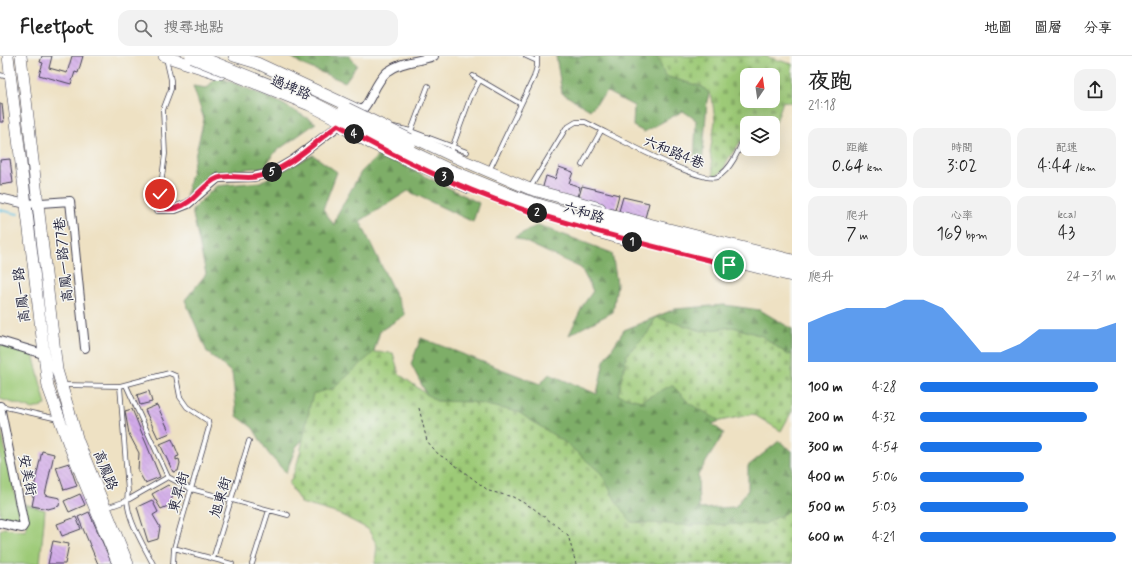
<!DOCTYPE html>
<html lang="zh-TW">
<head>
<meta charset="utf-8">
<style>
	body { margin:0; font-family:Mynerve,"LXGW WenKai TC",sans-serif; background:#f2f2f2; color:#222; height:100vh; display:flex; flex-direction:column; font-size:15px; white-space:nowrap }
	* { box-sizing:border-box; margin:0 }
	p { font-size:13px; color:#767676 }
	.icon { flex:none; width:22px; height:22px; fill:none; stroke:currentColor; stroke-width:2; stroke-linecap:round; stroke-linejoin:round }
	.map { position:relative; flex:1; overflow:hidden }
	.side { display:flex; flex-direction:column; background:#fff; width:340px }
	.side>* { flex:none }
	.needle { width:26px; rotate:13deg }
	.fabs { position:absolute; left:740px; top:12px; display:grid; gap:8px }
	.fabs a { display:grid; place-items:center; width:40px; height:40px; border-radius:8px; background:#fff; box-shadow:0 4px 16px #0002; font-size:20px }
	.pin { position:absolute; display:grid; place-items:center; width:34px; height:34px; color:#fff; margin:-17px; border:2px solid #fff; border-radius:50%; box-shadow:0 1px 4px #0007 }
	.km { position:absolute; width:20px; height:20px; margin:-10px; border-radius:50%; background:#222; color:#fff; font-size:11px; line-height:20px; text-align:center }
	.round { display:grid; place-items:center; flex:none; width:42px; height:42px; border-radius:12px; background:#f2f2f2 }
	.overview { display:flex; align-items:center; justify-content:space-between; height:68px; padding:0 16px }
	h1 { font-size:22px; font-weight:600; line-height:30px }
	.figures { display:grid; grid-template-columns:repeat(3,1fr); gap:6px; height:68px; padding:4px 16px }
	.figures div { display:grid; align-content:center; border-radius:10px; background:#f2f2f2; text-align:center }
	.figures b { font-size:17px; font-weight:600 }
	.figures small { font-size:11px; font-weight:400 }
	.figures p { font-size:11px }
	.chart { height:112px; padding:8px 16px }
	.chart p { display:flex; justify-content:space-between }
	.chart svg { width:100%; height:72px; margin-top:4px; fill:#1a73e8; opacity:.7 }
	ul { padding:0 16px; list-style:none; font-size:13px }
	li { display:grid; grid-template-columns:64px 48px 1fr; align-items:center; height:30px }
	li i { height:10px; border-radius:5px; background:#1a73e8 }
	header { display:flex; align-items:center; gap:24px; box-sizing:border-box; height:56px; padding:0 20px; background:#fff; border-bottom:1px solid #e0e0e0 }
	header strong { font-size:19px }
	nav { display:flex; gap:22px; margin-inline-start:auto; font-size:14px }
	.search { width:280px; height:36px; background:#f2f2f2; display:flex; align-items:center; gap:10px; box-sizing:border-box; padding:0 14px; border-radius:12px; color:#767676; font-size:15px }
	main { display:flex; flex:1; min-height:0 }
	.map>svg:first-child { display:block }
</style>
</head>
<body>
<header>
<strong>Fleetfoot</strong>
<div class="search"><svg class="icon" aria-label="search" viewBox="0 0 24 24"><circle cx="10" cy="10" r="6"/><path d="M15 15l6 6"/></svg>搜尋地點</div>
<nav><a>地圖</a><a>圖層</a><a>分享</a></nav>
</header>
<main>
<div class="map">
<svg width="792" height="508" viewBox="0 0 792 508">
	<defs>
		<pattern id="forest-firs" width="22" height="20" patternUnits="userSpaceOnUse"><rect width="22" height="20" fill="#7eae68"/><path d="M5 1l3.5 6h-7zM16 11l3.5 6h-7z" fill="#678d57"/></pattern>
		<pattern id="cemetery-stones" width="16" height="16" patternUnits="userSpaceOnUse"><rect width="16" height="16" fill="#9dca77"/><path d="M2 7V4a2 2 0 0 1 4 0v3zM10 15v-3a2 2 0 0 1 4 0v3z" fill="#87ad68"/></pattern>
		<pattern id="building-back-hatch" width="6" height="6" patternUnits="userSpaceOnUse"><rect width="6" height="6" fill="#d2aae9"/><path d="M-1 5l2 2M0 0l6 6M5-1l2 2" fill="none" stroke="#b492c9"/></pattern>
	</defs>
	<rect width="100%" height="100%" fill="#f6f6f2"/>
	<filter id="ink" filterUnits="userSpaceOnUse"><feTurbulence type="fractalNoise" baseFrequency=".025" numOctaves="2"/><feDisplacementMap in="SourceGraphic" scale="8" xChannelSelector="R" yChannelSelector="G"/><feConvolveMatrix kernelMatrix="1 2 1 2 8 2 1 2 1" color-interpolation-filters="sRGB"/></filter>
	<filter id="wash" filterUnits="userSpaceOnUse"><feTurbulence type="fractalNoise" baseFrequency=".012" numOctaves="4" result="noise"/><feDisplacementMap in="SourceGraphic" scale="16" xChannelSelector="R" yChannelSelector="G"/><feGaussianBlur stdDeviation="0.9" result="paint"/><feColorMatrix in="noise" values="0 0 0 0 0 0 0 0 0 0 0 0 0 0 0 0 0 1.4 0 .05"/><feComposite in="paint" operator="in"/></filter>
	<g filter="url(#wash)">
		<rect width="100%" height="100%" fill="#eee1c3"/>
		<path fill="#9dca77" stroke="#607659" d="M0 288 33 298 46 349 33 353 0 343Z
			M0 370 20 461 18 466 0 462Z
			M25 448 45 454 40 508H0V474L4 472 26 475Z"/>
		<path fill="url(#forest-firs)" stroke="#506852" d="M290 0H349L357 9 345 26 303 9Z
			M556 0H671L719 4 707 45 702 111 694 110 696 64 683 55 644 76 633 70 634 50 607 36 590 54 562 37Z
			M217 20 279 46 316 67 275 96 265 111 217 116 186 139 204 63 193 30 207 32Z
			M380 98 479 147 473 166 408 135 360 165 405 259 380 275 365 325 320 365 296 391 286 417 268 397 253 372 237 360 232 317 207 296 185 244 206 218 192 154 216 130 260 126 313 99 337 116 323 153 334 169 337 159 361 116Z
			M538 169 612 197 617 228 613 256 569 279 583 249 593 235 581 212 515 181Z
			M724 249 760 254 792 273V328L772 345 712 368 724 377 698 419 699 453 735 451 748 434V410L779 385 792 395V467L626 478 433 351 411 308 421 282 540 328 549 318 597 338 604 305 624 274 675 253Z"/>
		<path fill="url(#cemetery-stones)" stroke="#607659" fill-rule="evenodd" d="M657 0H764L792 8V47L783 45 773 74V67H747V86L741 85 728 103 723 115 714 121 710 97 715 65 712 41 703 31 665 20ZM747 19H773V45H747Z
			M656 261 702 275 733 271 762 280 788 299 792 298V355L781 375 753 358 720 365 689 347 672 329 641 345 618 339 627 298 647 278Z
			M374 296 393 297 399 318 436 345 472 346 518 356 566 387 601 417 617 447 631 466 684 469 765 468 792 453V508H375L377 489 368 473 339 458 301 447 289 428C303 400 304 369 313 338L334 332Z"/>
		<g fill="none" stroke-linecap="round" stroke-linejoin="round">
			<path stroke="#63c0e1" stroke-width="2" d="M0 154 18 158"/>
		</g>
		<g id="blocks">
			<path fill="url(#building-back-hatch)" d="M42 0H52L49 12 67 17 72 0H83L78 17 75 16 71 28 39 19 43 7 40 6Z
				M0 48H2L4 66H0Z
				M10 103 13 127 0 129V104Z
				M559 111 573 116 569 127 580 131 576 144 542 134 546 120 555 123Z
				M582 130 619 139 615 154 578 144Z
				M623 141 649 147 645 162 619 155Z
				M149 335 152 346 140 349 137 339Z
				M157 349 170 377 158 382 145 354Z
				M132 353 160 421 145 427 138 415 139 397 129 378 125 355Z
				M172 383 179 400 176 401V404L179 403 180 407 178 415 173 416 160 388Z
				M42 395 54 398 45 439 60 442 59 450 48 453 32 450 34 440H32Z
				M69 407 77 430 64 434 56 411Z
				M168 429 174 435 170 449 161 453 152 438Z
				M80 438 85 449 69 456 64 445Z
				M152 444 158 456 153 459 160 471 158 483 148 486 137 451Z
				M89 456 105 492 112 508H98L78 461Z
				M76 461 81 473 62 480 57 468Z
				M53 485 69 488 65 508H48Z"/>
		</g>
	</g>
	<g filter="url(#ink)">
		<use href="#blocks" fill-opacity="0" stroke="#413f4f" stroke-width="1"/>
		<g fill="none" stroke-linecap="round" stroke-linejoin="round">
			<defs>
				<path id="lane" d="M526 0 537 5
					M0 19 9 21
					M473 20 521 48
					M394 71 411 75 467 96
					M411 75 428 30
					M450 98 471 40 480 24
					M582 109 601 75
					M489 115 534 21 537 10V0
					M530 132 566 72 576 66H585C605 75 701 129 717 121 731 114 739 94 744 81
					M158 153 165 98 163 54 171 33V24L166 2
					M63 329 120 330 169 317 176 320 180 341 187 351 208 365 209 371 174 492 173 508
					M126 329 168 421 191 433 288 459
					M120 330 128 436C123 457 143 488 153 508
					M1 350 58 363
					M106 452 126 445 168 421
					M174 492 232 508
					M213 503 249 385
					M252 508 269 454"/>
				<path id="street" d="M356 59C371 50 373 28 387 16 401 5 417 6 434 0
					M0 142 26 148 70 145 85 292
					M158 153H175L188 148 218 122 253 121 271 117 293 104 345 65
					M0 285 43 298
					M0 350 24 469 22 472 0 467"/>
				<path id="secondary" d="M8 0 48 331 69 389 118 508
					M21 0 57 314 78 385 128 508
					M164 0 220 18
					M234 0 257 7 358 54
					M344 72 370 87 469 132
					M404 77 455 101 530 133 600 152
					M597 176 630 185"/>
			</defs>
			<use href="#lane" stroke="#413f4f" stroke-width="5.5"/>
			<use href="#street" stroke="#413f4f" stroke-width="10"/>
			<use href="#secondary" stroke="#413f4f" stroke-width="12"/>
			<path stroke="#413f4f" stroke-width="1" stroke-dasharray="3 3" stroke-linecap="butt" d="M419 352 427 385 439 399 447 403 489 435 513 441 533 452 568 479 576 508"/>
			<use href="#lane" stroke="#fff" stroke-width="4"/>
			<use href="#street" stroke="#fff" stroke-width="8"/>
			<use href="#secondary" stroke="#fff" stroke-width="11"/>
			<defs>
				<path id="highway-bridge" d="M193 0 310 47 374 80 450 116 524 146 620 175 792 218
					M346 54 409 85
					M589 155 792 206"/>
			</defs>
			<use href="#highway-bridge" stroke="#413f4f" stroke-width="16" stroke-linecap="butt"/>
			<use href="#highway-bridge" stroke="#fff" stroke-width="15"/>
		</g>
	</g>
	<g fill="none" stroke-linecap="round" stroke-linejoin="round" filter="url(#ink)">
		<defs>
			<path id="route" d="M160 138 158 153C164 152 171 154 176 152 194 148 202 128 218 122 230 118 243 123 255 121 287 115 313 88 338 69 395 101 459 132 522 153 590 175 659 192 729 209"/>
		</defs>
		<use href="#route" stroke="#fff" stroke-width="8"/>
		<use href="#route" stroke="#e11d48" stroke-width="5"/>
	</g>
	<g text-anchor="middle" stroke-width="3" stroke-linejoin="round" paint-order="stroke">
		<g font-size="14" fill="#22223b" stroke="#f6f6f2">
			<text transform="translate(291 31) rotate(23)" y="5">過埤路</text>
			<text transform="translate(674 96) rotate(22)" y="5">六和路4巷</text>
			<text transform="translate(584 156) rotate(17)" y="5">六和路</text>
			<text transform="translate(63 204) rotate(-96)" y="5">高鳳一路77巷</text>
			<text transform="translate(21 239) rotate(-97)" y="5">高鳳一路</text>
			<text transform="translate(106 414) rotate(68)" y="5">高鳳路</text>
			<text transform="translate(28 419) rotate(79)" y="5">安美街</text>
			<text transform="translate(178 436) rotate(-74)" y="5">東昇街</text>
			<text transform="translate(220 441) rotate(-73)" y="5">旭東街</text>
		</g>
	</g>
</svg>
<div class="fabs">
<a><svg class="needle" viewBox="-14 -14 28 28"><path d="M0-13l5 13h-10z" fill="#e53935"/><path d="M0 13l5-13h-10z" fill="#767676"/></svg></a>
<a><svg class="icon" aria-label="layers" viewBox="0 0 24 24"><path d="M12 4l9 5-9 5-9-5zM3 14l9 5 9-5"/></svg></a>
</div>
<div class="pin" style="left:729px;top:209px;background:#1e9e55"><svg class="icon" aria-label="arrive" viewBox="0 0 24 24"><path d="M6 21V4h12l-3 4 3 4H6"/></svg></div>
<div class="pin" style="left:160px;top:138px;background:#d93025"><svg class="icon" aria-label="check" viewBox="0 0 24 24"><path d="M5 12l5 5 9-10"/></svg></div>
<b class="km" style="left:632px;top:186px">1</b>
<b class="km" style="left:537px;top:157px">2</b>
<b class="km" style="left:444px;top:121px">3</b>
<b class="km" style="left:354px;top:78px">4</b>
<b class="km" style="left:272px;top:116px">5</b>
</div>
<section class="side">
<div class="overview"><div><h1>夜跑</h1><p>21:18</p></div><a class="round"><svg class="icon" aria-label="share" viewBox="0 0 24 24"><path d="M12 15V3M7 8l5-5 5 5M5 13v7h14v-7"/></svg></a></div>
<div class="figures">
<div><p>距離</p><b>0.64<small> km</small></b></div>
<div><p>時間</p><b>3:02</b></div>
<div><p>配速</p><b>4:44<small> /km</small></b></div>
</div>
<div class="figures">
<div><p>爬升</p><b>7<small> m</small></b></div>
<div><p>心率</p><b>169<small> bpm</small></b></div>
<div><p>kcal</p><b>43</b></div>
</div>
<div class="chart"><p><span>爬升</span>24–31 m</p>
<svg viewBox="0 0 160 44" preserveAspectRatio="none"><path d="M0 44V20L10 15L20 11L30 11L40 11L50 6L60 6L70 11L80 24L90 38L100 38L110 33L120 24L130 24L140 24L150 24L160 20V44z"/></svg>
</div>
<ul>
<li><b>100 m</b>4:28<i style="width:91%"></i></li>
<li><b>200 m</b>4:32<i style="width:85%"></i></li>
<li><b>300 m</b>4:54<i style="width:62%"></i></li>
<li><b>400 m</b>5:06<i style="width:53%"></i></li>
<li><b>500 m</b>5:03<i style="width:55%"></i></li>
<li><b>600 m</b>4:21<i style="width:100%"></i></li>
</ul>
</section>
</main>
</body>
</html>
